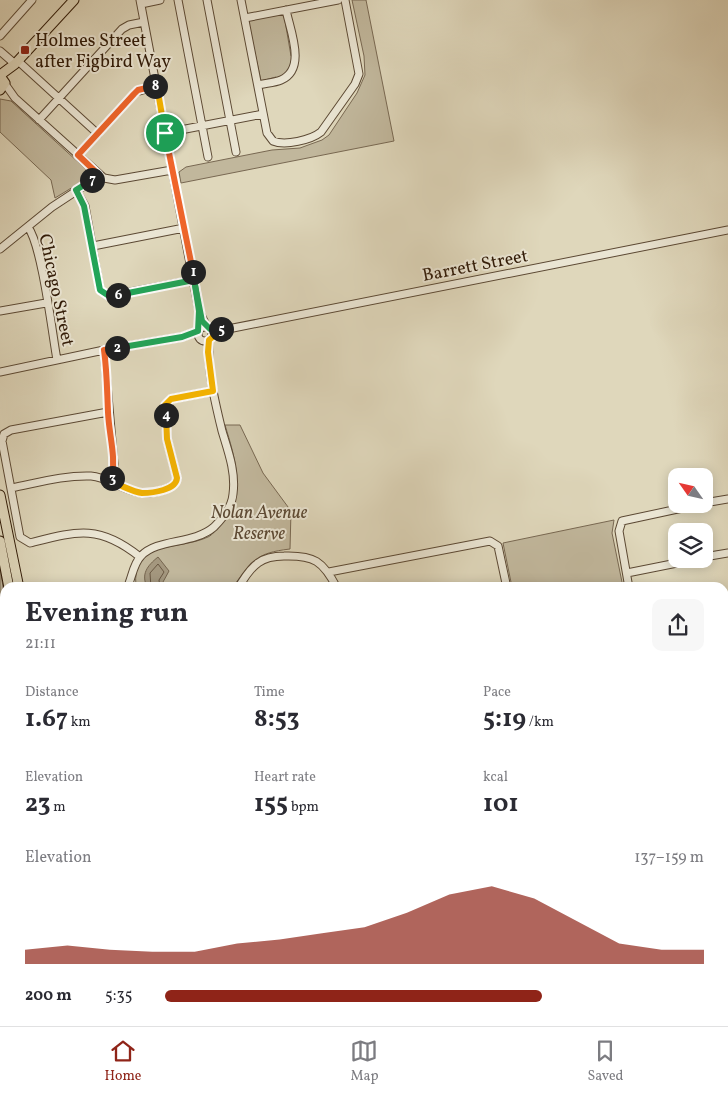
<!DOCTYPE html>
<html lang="en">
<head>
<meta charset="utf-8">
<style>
	body { margin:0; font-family:Vollkorn,serif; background:#f7f7f7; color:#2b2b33; height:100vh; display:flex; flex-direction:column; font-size:19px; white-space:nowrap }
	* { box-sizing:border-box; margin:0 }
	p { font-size:16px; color:#7c7c81 }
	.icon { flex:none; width:28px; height:28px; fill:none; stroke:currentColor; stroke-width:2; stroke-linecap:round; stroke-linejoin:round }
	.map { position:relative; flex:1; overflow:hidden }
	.panel { position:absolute; left:0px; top:582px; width:729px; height:444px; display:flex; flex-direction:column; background:#fff; border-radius:15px 15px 0 0; box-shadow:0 2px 12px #0003 }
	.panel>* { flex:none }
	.needle { width:32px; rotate:304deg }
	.tools { position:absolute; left:668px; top:468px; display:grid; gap:10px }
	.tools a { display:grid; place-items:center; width:45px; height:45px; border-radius:10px; background:#fff; box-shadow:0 2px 12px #0003; font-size:25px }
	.pin { position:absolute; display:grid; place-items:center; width:42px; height:42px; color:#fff; margin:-21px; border:2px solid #fff; border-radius:50%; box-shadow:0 1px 5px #0007 }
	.km { position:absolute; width:25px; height:25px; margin:-12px; border-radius:50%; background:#222; color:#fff; font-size:14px; line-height:25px; text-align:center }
	.round { display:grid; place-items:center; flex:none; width:52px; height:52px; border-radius:10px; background:#f7f7f7 }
	.overview { display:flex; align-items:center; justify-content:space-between; height:85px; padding:0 25px }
	h1 { font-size:28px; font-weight:700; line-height:38px }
	.stats { display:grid; grid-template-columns:repeat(3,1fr); gap:8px; height:85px; padding:5px 25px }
	.stats div { display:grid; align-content:center }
	.stats b { font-size:25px; font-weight:700 }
	.stats small { font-size:14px; font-weight:400 }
	.stats p { font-size:14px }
	.chart { height:140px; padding:10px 25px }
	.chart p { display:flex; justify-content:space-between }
	.chart svg { width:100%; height:90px; margin-top:5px; fill:#8f2418; opacity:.7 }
	ul { padding:0 25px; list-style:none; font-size:16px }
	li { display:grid; grid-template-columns:80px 60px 1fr; align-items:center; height:38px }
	li i { height:12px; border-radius:6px; background:#8f2418 }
	.tabs { display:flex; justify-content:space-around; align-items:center; height:70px; border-top:1px solid #e1e1e2; background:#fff; font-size:14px; color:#7c7c81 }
	.tabs a { display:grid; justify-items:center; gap:2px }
	.tabs .selected { color:#8f2418 }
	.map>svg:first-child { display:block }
</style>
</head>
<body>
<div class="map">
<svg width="728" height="1026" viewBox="0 0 728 1026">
	<rect width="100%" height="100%" fill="#dfd7bb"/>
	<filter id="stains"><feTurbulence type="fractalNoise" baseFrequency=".004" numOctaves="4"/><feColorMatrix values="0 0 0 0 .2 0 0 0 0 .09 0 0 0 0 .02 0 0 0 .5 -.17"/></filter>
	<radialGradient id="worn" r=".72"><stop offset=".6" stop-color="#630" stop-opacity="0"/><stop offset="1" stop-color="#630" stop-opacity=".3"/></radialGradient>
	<path fill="#c1b79c" stroke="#786852" d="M352 0H366L394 141 181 183 179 172 186 167 272 150 300 148 322 140 329 135 357 93 365 75 364 56Z
		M278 14 284 15 291 56 293 57 292 64 287 72 278 79 276 77 261 81 248 21Z
		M0 99 11 101 88 171 86 179 55 198 51 180 0 132Z
		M225 425H240L263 473 291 511 290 549C255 553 252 561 233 587H136C131 539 178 551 208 537 213 535 217 528 221 523 247 494 235 458 225 425Z
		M614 520 612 533 623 587H512L503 543Z
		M0 568 5 599 3 597 5 607V1021H87V1026H0Z
		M724 896 728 905V1026H655L671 1021H724Z
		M108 1021H266L273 1026H109Z"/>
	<path fill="#a4977e" stroke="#76654e" d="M158 557 169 571 163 582 166 586 165 587H147C141 574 147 566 158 557Z"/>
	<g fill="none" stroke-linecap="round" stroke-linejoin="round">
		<path stroke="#6a5842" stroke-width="1" d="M151 588 150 573 158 564 164 572 159 580 160 588"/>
		<defs>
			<path id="minor" d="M140 0 199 311 207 327
				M178 0 208 157
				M207 0 236 152
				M241 0 267 133 273 141C285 146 311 140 321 132L355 84 359 74 345 0
				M141 4 160 0
				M245 18 338 0
				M0 36 32 0
				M0 51 15 64
				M18 61 98 134
				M5 84 15 98 104 178 115 180 172 170
				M258 85C265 83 274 83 281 80 307 69 290 30 286 10
				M39 120 122 29 129 25 144 22
				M165 133 263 114
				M78 155 136 92 157 86
				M76 190 85 206 100 290 109 296 194 280
				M28 227C42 246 52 332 57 360
				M93 246 184 228
				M0 249 52 207 90 182 98 174
				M0 311 46 303
				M198 334a7 7 0 1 1 14 0a7 7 0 1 1-14 0Z
				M211 337 220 331 228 329 728 230
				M104 350 114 464 111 482
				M0 372 104 350 182 337 198 331
				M108 412 11 430 4 434 2 441 20 537 30 543C77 531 99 524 140 557
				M11 488C37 483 64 475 91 476 108 477 124 491 142 493 152 494 176 489 177 478L167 439 165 405 171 399 213 391
				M704 503 728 499
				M704 557 728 553
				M329 572 490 541 498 546 507 588
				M627 573 697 559
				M127 588C132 578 133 564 141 556 158 538 193 545 214 527 222 519 232 506 233 494 236 472 228 451 222 431 215 402 207 370 209 340
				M238 588C244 579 249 569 258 563 266 557 274 556 284 556 314 555 323 561 337 588
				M629 588 619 531 622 521 701 504
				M724 607 728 606
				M724 661 728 660
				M724 716 728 715
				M726 772 728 781
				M724 831 728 830
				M724 891 728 899
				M491 1021 492 1026
				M555 1021 562 1026H574
				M633 1026 661 1021"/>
			<path id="major" d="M0 75 15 64 74 0
				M0 76 5 83 0 90
				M0 495 19 588
				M0 541 9 588
				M92 1021 93 1026
				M103 1021 104 1026"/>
		</defs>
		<use href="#minor" stroke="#5c4934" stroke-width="9"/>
		<use href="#major" stroke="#301a07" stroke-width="11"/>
		<use href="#minor" stroke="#eae5d3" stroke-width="7"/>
		<use href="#major" stroke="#dfd7bb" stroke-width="9"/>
	</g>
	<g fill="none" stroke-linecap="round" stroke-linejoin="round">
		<defs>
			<path id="split-1" d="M165 133 193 272"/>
			<path id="split-2" d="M117 348 182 337 198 331 199 311 193 272"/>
			<path id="split-3" d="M112 478C116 456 109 435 108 412 107 391 107 371 104 350L117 348"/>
			<path id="split-4" d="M112 478 111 482C121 485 133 492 142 493 153 493 176 490 177 478L167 439 166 415"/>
			<path id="split-5" d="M166 415 165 405 171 399 213 391 208 352 209 340 220 331 228 329H221"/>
			<path id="split-6" d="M118 295 194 280 202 321 210 329H221"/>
			<path id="split-7" d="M92 180 76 190 84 206 100 290 109 296 118 295"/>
			<path id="split-8" d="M92 180 98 174 78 155 134 94 138 90 155 86"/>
			<path id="split-9" d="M155 86H157L165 133"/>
		</defs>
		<use href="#split-1" stroke="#fff" stroke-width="10"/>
		<use href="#split-2" stroke="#fff" stroke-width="10"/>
		<use href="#split-3" stroke="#fff" stroke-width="10"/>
		<use href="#split-4" stroke="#fff" stroke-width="10"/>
		<use href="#split-5" stroke="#fff" stroke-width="10"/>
		<use href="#split-6" stroke="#fff" stroke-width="10"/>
		<use href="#split-7" stroke="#fff" stroke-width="10"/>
		<use href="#split-8" stroke="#fff" stroke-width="10"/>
		<use href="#split-9" stroke="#fff" stroke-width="10"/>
		<use href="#split-1" stroke="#f0652b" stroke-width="6"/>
		<use href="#split-2" stroke="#22a559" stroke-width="6"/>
		<use href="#split-3" stroke="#f0652b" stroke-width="6"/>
		<use href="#split-4" stroke="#f5b400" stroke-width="6"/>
		<use href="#split-5" stroke="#f5b400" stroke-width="6"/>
		<use href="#split-6" stroke="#22a559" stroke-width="6"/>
		<use href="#split-7" stroke="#22a559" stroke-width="6"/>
		<use href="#split-8" stroke="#f0652b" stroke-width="6"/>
		<use href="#split-9" stroke="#f5b400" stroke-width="6"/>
	</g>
	<rect fill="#8f2418" stroke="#eae5d3" stroke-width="2" x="20" y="45" width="10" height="10" rx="2.5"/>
	<g text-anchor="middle" stroke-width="4" stroke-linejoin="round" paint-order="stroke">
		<g font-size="18" fill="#301a07" stroke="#eae5d3" text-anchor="start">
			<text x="35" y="46">Holmes Street<tspan x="35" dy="21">after Figbird Way</tspan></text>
		</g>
		<g font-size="18" fill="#301a07" stroke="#eae5d3">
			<text transform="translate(475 265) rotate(-11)" y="6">Barrett Street</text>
			<text transform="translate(57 290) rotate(78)" y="6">Chicago Street</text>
		</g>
		<g font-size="18" font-style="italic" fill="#5c4934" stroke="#eae5d3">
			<text x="259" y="518">Nolan Avenue<tspan x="259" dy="21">Reserve</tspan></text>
		</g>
	</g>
	<rect width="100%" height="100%" filter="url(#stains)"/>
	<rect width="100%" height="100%" fill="url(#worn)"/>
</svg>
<div class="tools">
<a><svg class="needle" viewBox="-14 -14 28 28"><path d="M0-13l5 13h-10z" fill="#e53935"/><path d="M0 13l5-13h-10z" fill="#7c7c81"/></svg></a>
<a><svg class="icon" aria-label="layers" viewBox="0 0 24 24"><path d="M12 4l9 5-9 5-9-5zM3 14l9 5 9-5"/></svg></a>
</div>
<div class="pin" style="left:165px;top:133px;background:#1e9e55"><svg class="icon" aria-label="arrive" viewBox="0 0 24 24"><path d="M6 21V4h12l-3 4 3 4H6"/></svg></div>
<b class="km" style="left:193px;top:272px">1</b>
<b class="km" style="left:117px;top:348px">2</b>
<b class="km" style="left:112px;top:478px">3</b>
<b class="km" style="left:166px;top:415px">4</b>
<b class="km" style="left:221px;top:329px">5</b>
<b class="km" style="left:118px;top:295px">6</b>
<b class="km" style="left:92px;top:180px">7</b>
<b class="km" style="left:155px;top:86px">8</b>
<section class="panel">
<div class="overview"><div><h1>Evening run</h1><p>21:11</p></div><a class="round"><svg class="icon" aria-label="share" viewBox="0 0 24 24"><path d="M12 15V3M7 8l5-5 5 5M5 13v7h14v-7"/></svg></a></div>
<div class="stats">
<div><p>Distance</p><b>1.67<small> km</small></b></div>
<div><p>Time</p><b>8:53</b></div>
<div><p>Pace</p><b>5:19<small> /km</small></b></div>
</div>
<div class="stats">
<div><p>Elevation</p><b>23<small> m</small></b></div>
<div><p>Heart rate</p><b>155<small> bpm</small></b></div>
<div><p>kcal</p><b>101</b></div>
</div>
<div class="chart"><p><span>Elevation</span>137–159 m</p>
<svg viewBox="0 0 160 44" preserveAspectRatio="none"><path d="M0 44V37L10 35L20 37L30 38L40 38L50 34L60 32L70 29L80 26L90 19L100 10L110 6L120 12L130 23L140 34L150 37L160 37V44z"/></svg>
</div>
<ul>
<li><b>200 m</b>5:35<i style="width:70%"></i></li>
</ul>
</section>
</div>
<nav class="tabs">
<a class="selected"><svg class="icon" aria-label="home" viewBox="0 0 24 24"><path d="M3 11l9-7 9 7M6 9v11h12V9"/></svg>Home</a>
<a><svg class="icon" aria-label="map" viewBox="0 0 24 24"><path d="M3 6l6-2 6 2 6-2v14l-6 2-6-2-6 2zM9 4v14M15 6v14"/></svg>Map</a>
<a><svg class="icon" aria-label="saved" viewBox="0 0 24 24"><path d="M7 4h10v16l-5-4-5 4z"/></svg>Saved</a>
</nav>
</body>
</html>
